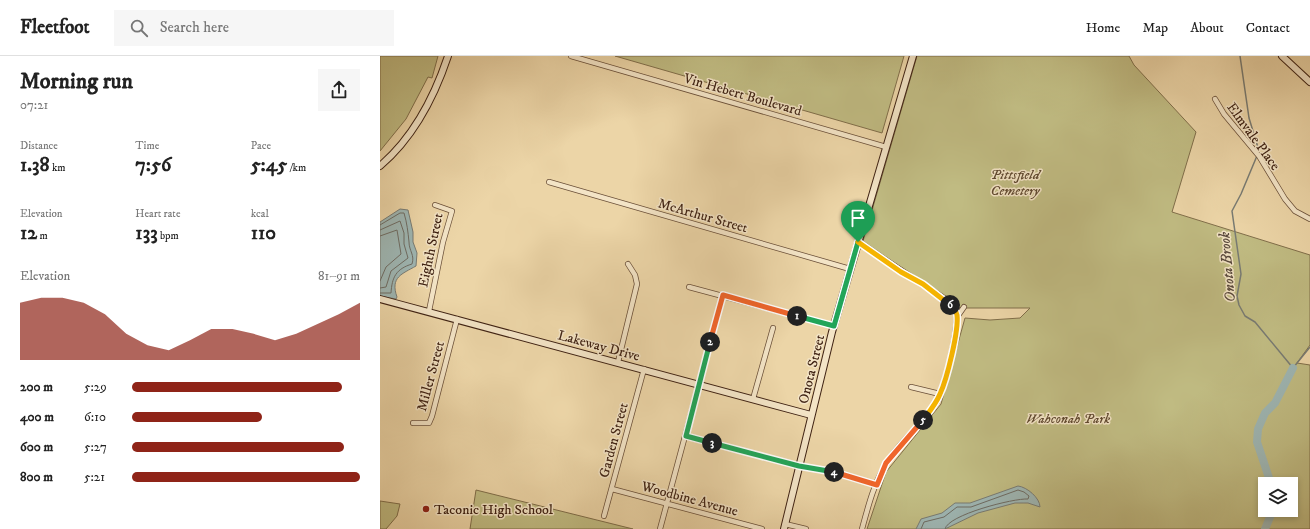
<!DOCTYPE html>
<html lang="en">
<head>
<meta charset="utf-8">
<style>
	body { margin:0; font-family:"IM FELL DW Pica",serif; background:#f6f6f6; color:#222; height:100vh; display:flex; flex-direction:column; font-size:15px; white-space:nowrap }
	* { box-sizing:border-box; margin:0 }
	p { font-size:13px; color:#767676 }
	.icon { flex:none; width:22px; height:22px; fill:none; stroke:currentColor; stroke-width:2; stroke-linecap:round; stroke-linejoin:round }
	.map { position:relative; flex:1; overflow:hidden }
	.side { display:flex; flex-direction:column; background:#fff; width:380px }
	.side>* { flex:none }
	.buttons { position:absolute; left:878px; top:421px; display:grid; gap:8px }
	.buttons a { display:grid; place-items:center; width:40px; height:40px; border-radius:0px; background:#fff; box-shadow:0 2px 6px #0003; font-size:20px }
	.pin { position:absolute; display:grid; place-items:center; width:34px; height:34px; color:#fff; margin:-41px -17px; border-radius:50% 50% 50% 0; rotate:-45deg; box-shadow:0 0 4px #0007 }
	.pin .icon { rotate:45deg }
	.km { position:absolute; width:20px; height:20px; margin:-10px; border-radius:50%; background:#222; color:#fff; font-size:11px; line-height:20px; text-align:center }
	.round { display:grid; place-items:center; flex:none; width:42px; height:42px; border-radius:0px; background:#f6f6f6 }
	.overview { display:flex; align-items:center; justify-content:space-between; height:68px; padding:0 20px }
	h1 { font-size:22px; font-weight:700; line-height:30px }
	.stats { display:grid; grid-template-columns:repeat(3,1fr); gap:6px; height:68px; padding:4px 20px }
	.stats div { display:grid; align-content:center }
	.stats b { font-size:20px; font-weight:700 }
	.stats small { font-size:11px; font-weight:400 }
	.stats p { font-size:11px }
	.chart { height:112px; padding:8px 20px }
	.chart p { display:flex; justify-content:space-between }
	.chart svg { width:100%; height:72px; margin-top:4px; fill:#8f2418; opacity:.7 }
	ul { padding:0 20px; list-style:none; font-size:13px }
	li { display:grid; grid-template-columns:64px 48px 1fr; align-items:center; height:30px }
	li i { height:10px; border-radius:5px; background:#8f2418 }
	header { display:flex; align-items:center; gap:24px; box-sizing:border-box; height:56px; padding:0 20px; background:#fff; border-bottom:1px solid #e0e0e0 }
	header strong { font-size:19px }
	nav { display:flex; gap:22px; margin-inline-start:auto; font-size:14px }
	.search { width:280px; height:36px; background:#f6f6f6; display:flex; align-items:center; gap:10px; box-sizing:border-box; padding:0 14px; border-radius:0px; color:#767676; font-size:15px }
	main { display:flex; flex:1; min-height:0 }
	.map>svg:first-child { display:block }
</style>
</head>
<body>
<header>
<strong>Fleetfoot</strong>
<div class="search"><svg class="icon" aria-label="search" viewBox="0 0 24 24"><circle cx="10" cy="10" r="6"/><path d="M15 15l6 6"/></svg>Search here</div>
<nav><a>Home</a><a>Map</a><a>About</a><a>Contact</a></nav>
</header>
<main>
<section class="side">
<div class="overview"><div><h1>Morning run</h1><p>07:21</p></div><a class="round"><svg class="icon" aria-label="share" viewBox="0 0 24 24"><path d="M12 15V3M7 8l5-5 5 5M5 13v7h14v-7"/></svg></a></div>
<div class="stats">
<div><p>Distance</p><b>1.38<small> km</small></b></div>
<div><p>Time</p><b>7:56</b></div>
<div><p>Pace</p><b>5:45<small> /km</small></b></div>
</div>
<div class="stats">
<div><p>Elevation</p><b>12<small> m</small></b></div>
<div><p>Heart rate</p><b>133<small> bpm</small></b></div>
<div><p>kcal</p><b>110</b></div>
</div>
<div class="chart"><p><span>Elevation</span>81–91 m</p>
<svg viewBox="0 0 160 44" preserveAspectRatio="none"><path d="M0 44V9L10 6L20 6L30 9L40 16L50 28L60 35L70 38L80 32L90 25L100 25L110 28L120 32L130 28L140 22L150 16L160 9V44z"/></svg>
</div>
<ul>
<li><b>200 m</b>5:29<i style="width:92%"></i></li>
<li><b>400 m</b>6:10<i style="width:57%"></i></li>
<li><b>600 m</b>5:27<i style="width:93%"></i></li>
<li><b>800 m</b>5:21<i style="width:100%"></i></li>
</ul>
</section>
<div class="map">
<svg width="930" height="473" viewBox="0 0 930 473">
	<rect width="100%" height="100%" fill="#ecd5a7"/>
	<filter id="stains"><feTurbulence type="fractalNoise" baseFrequency=".005" numOctaves="4"/><feColorMatrix values="0 0 0 0 .2 0 0 0 0 .09 0 0 0 0 .02 0 0 0 .5 -.17"/></filter>
	<radialGradient id="worn" r=".72"><stop offset=".6" stop-color="#630" stop-opacity="0"/><stop offset="1" stop-color="#630" stop-opacity=".3"/></radialGradient>
	<path fill="#c0bb82" stroke="#806e4a" fill-rule="evenodd" d="M0 0H58L52 22 48 21 26 63 0 95Z
		M235 0H524L502 77Z
		M537 0H749L754 9 816 76 792 156 930 199V289L917 307 930 309V473H487L506 416 561 348 585 262 610 264 640 262 650 252H580L483 185ZM885 428H911V454H885Z
		M96 434 253 473H90Z
		M0 445 20 448 17 460 6 473H0Z"/>
	<path fill="#9eb6b3" stroke="#787b73" d="M20 153 28 154 33 176V186L37 197 36 210C22 218 10 221 17 241L16 243 0 240V166Z
		M638 430C647 431 660 442 660 451L648 447H635L598 457 565 473H536L541 463 562 457 575 447H590Z"/>
	<g fill="none" stroke-linecap="round" stroke-linejoin="round">
		<path stroke="#6e6c63" stroke-width="1" d="M0 169 20 157H24C27 167 28 176 29 186 29 195 35 199 32 208 16 213 12 221 11 237H0
			M0 174 20 165 24 177V188L28 202 11 215 6 231 0 232
			M0 180 17 174 21 198 6 211 0 225
			M541 473 544 466 564 461 577 451H591L638 434 644 436 649 440 648 443C634 442 567 459 565 473"/>
		<path stroke="#787b73" stroke-width="1.5" d="M860 0 869 62 879 95 861 138 852 155 861 218 857 240 859 249 865 260 875 266 913 312 930 291"/>
		<path stroke="#9eb6b3" stroke-width="8" d="M891 428 877 386 878 373 885 357 895 347 913 312
			M885 473 893 454"/>
		<defs>
			<path id="street" d="M191 0 506 91
				M835 43 844 58 879 100 905 143 915 155 930 163
				M169 126 470 213
				M478 186 564 242 577 258C576 281 567 330 555 349 541 370 519 386 506 408 494 427 488 451 482 473
				M309 231 454 270
				M49 255 63 186 72 155 55 149
				M577 261 584 251
				M238 306 257 228 255 219 248 208
				M531 331 560 338
				M373 343 393 272
				M33 367H49L52 360 77 263
				M305 380 419 410 455 416 497 429
				M232 433 382 473
				M224 460 264 313
				M405 468 426 473
				M280 473 343 239"/>
			<path id="secondary" d="M902 0 930 26
				M0 110C34 81 54 42 68 0
				M0 243 431 359
				M404 473 452 276 533 0"/>
		</defs>
		<use href="#street" stroke="#6a4f38" stroke-width="6"/>
		<use href="#secondary" stroke="#3f2213" stroke-width="8"/>
		<use href="#street" stroke="#f3e4c6" stroke-width="4.5"/>
		<use href="#secondary" stroke="#f3e4c6" stroke-width="6"/>
	</g>
	<g fill="none" stroke-linecap="round" stroke-linejoin="round">
		<defs>
			<path id="split-1" d="M417 260 454 270 478 186"/>
			<path id="split-2" d="M330 286 343 239 417 260"/>
			<path id="split-3" d="M330 286 306 380 332 387"/>
			<path id="split-4" d="M332 387 419 410 454 416"/>
			<path id="split-5" d="M454 416 497 429 506 407 543 364"/>
			<path id="split-6" d="M543 364C549 356 556 348 560 338 567 323 579 274 577 259 576 255 573 251 570 249"/>
			<path id="split-7" d="M478 186 521 216 543 228 570 249"/>
		</defs>
		<use href="#split-1" stroke="#fff" stroke-width="8"/>
		<use href="#split-2" stroke="#fff" stroke-width="8"/>
		<use href="#split-3" stroke="#fff" stroke-width="8"/>
		<use href="#split-4" stroke="#fff" stroke-width="8"/>
		<use href="#split-5" stroke="#fff" stroke-width="8"/>
		<use href="#split-6" stroke="#fff" stroke-width="8"/>
		<use href="#split-7" stroke="#fff" stroke-width="8"/>
		<use href="#split-1" stroke="#22a559" stroke-width="5"/>
		<use href="#split-2" stroke="#f0652b" stroke-width="5"/>
		<use href="#split-3" stroke="#22a559" stroke-width="5"/>
		<use href="#split-4" stroke="#22a559" stroke-width="5"/>
		<use href="#split-5" stroke="#f0652b" stroke-width="5"/>
		<use href="#split-6" stroke="#f5b400" stroke-width="5"/>
		<use href="#split-7" stroke="#f5b400" stroke-width="5"/>
	</g>
	<circle fill="#8f2418" stroke="#f3e4c6" stroke-width="1.5" cx="46" cy="453" r="4"/>
	<g text-anchor="middle" stroke-width="3" stroke-linejoin="round" paint-order="stroke">
		<g font-size="14" fill="#3f2213" stroke="#f3e4c6">
			<text transform="translate(363 38) rotate(16)" y="5">Vin Hebert Boulevard</text>
			<text transform="translate(874 80) rotate(54)" y="5">Elmvale Place</text>
			<text transform="translate(323 159) rotate(16)" y="5">McArthur Street</text>
			<text transform="translate(50 194) rotate(-78)" y="5">Eighth Street</text>
			<text transform="translate(219 289) rotate(15)" y="5">Lakeway Drive</text>
			<text transform="translate(431 313) rotate(-76)" y="5">Onota Street</text>
			<text transform="translate(50 320) rotate(-75)" y="5">Miller Street</text>
			<text transform="translate(233 384) rotate(-75)" y="5">Garden Street</text>
			<text transform="translate(310 442) rotate(15)" y="5">Woodbine Avenue</text>
		</g>
		<g font-size="14" font-style="italic" fill="#5f482f" stroke="#f3e4c6">
			<text x="635" y="123">Pittsfield<tspan x="635" dy="16">Cemetery</tspan></text>
			<text x="688" y="367">Wahconah Park</text>
		</g>
		<g font-size="14" fill="#3f2213" stroke="#f3e4c6" text-anchor="start">
			<text x="54" y="458">Taconic High School</text>
		</g>
		<g font-size="15" font-style="italic" fill="#57473b" stroke="#f3e4c6">
			<text transform="translate(847 211) rotate(-95)" y="5">Onota Brook</text>
		</g>
	</g>
	<rect width="100%" height="100%" filter="url(#stains)"/>
	<rect width="100%" height="100%" fill="url(#worn)"/>
</svg>
<div class="buttons">
<a><svg class="icon" aria-label="layers" viewBox="0 0 24 24"><path d="M12 4l9 5-9 5-9-5zM3 14l9 5 9-5"/></svg></a>
</div>
<div class="pin" style="left:478px;top:186px;background:#1e9e55"><svg class="icon" aria-label="arrive" viewBox="0 0 24 24"><path d="M6 21V4h12l-3 4 3 4H6"/></svg></div>
<b class="km" style="left:417px;top:260px">1</b>
<b class="km" style="left:330px;top:286px">2</b>
<b class="km" style="left:332px;top:387px">3</b>
<b class="km" style="left:454px;top:416px">4</b>
<b class="km" style="left:543px;top:364px">5</b>
<b class="km" style="left:570px;top:249px">6</b>
</div>
</main>
</body>
</html>
